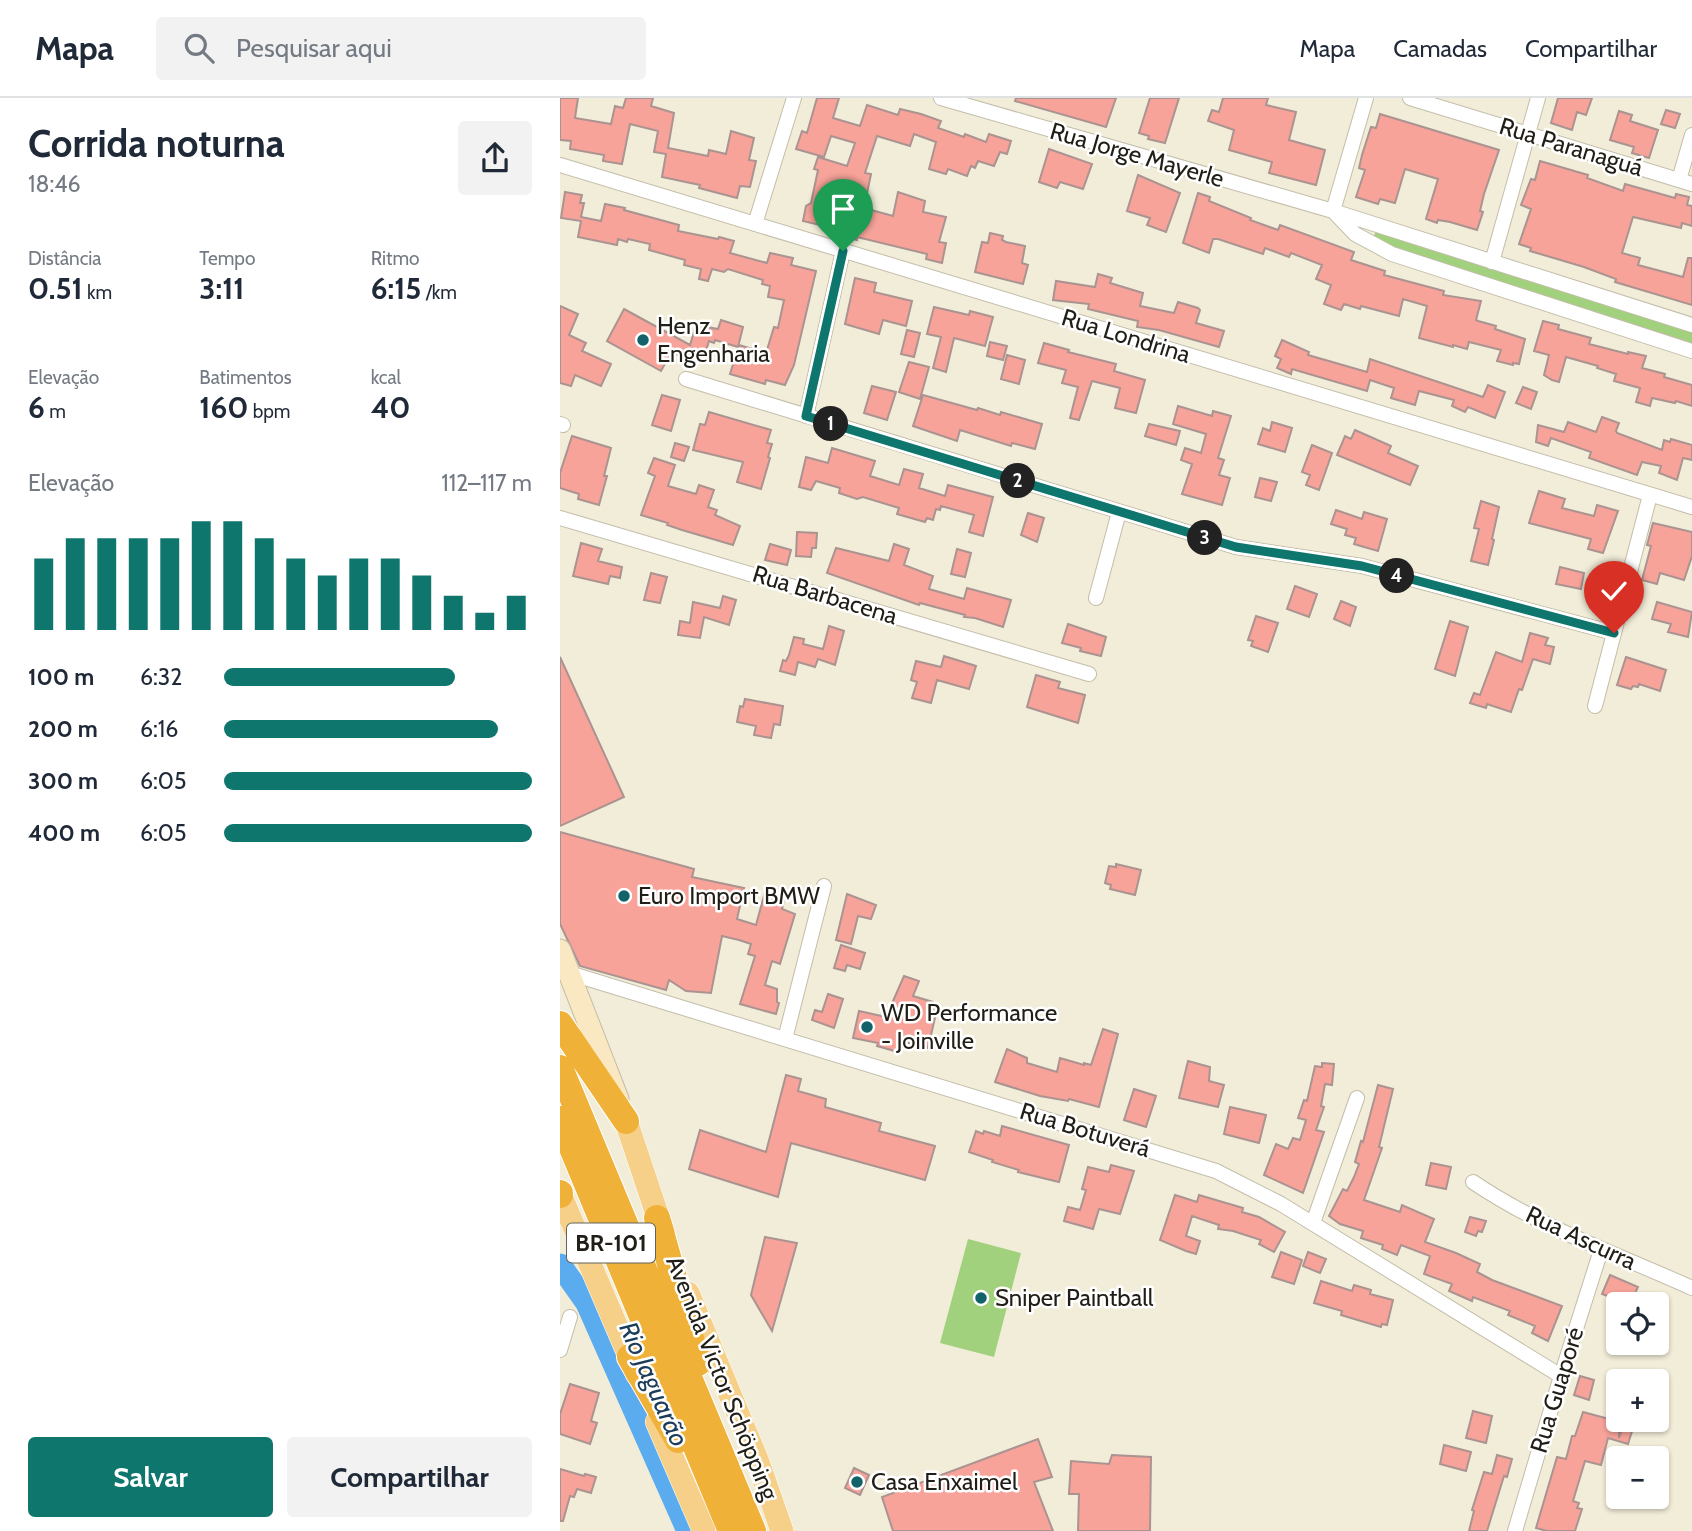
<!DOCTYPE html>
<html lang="pt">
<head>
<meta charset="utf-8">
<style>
	body { margin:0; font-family:Cabin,sans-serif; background:#f2f2f3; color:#1f2937; height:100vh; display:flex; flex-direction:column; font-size:26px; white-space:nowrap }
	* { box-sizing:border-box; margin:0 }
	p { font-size:23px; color:#747a83 }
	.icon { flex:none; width:38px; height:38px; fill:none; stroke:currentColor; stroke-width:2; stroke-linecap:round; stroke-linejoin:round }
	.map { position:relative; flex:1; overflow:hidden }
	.panel { display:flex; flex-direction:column; background:#fff; width:560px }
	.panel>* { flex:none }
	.fabs { position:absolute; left:1046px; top:1194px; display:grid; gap:14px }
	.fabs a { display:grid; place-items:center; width:63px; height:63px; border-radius:7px; background:#fff; box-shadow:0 2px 5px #0004; font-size:35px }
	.pin { position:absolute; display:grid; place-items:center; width:60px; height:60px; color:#fff; margin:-72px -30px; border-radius:50% 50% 50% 0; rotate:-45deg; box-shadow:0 0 7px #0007 }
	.pin .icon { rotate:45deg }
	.km { position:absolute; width:35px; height:35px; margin:-18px; border-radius:50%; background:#222; color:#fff; font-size:19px; line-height:35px; text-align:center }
	.round { display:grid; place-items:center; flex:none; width:74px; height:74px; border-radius:7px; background:#f2f2f3 }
	.headline { display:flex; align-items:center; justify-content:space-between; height:119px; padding:0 28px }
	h1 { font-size:38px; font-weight:700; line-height:52px }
	.figures { display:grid; grid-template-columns:repeat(3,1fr); gap:10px; height:119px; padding:7px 28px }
	.figures div { display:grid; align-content:center }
	.figures b { font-size:30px; font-weight:700 }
	.figures small { font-size:19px; font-weight:400 }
	.figures p { font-size:19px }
	.chart { height:196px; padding:14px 28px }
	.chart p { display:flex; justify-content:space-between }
	.chart svg { width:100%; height:126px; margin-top:7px; stroke:#0f766e; stroke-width:6 }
	.action { display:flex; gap:14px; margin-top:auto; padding:14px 28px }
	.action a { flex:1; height:80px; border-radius:7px; background:#0f766e; color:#fff; font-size:28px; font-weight:700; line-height:80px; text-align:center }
	.action a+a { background:#f2f2f3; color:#1f2937 }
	ul { padding:0 28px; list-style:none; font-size:23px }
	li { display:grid; grid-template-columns:112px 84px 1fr; align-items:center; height:52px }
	li i { height:18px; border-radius:9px; background:#0f766e }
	header { display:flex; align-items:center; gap:42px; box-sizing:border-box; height:98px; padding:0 35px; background:#fff; border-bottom:2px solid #e0e1e3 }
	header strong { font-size:33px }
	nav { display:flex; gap:38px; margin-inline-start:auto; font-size:24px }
	.search { width:490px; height:63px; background:#f2f2f3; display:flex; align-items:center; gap:18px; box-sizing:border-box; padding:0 24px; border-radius:7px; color:#747a83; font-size:26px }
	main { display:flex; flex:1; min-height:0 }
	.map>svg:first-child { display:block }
</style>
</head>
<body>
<header>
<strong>Mapa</strong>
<div class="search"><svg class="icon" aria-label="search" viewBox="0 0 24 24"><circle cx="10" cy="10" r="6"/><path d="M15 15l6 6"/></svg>Pesquisar aqui</div>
<nav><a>Mapa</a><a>Camadas</a><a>Compartilhar</a></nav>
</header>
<main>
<section class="panel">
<div class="headline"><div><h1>Corrida noturna</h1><p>18:46</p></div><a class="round"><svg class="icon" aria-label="share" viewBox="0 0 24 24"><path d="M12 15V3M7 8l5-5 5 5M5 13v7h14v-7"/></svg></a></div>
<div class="figures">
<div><p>Distância</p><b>0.51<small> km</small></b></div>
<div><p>Tempo</p><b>3:11</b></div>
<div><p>Ritmo</p><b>6:15<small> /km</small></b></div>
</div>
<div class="figures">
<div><p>Elevação</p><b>6<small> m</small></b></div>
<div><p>Batimentos</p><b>160<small> bpm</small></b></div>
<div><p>kcal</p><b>40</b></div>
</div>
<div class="chart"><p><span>Elevação</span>112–117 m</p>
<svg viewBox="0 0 160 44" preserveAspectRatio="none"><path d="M5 44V19M15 44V12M25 44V12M35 44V12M45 44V12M55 44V6M65 44V6M75 44V12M85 44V19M95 44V25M105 44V19M115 44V19M125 44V25M135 44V32M145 44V38M155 44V32"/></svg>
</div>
<ul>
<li><b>100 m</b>6:32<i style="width:75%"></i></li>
<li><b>200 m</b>6:16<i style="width:89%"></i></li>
<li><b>300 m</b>6:05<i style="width:100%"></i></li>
<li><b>400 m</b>6:05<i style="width:100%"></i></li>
</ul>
<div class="action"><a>Salvar</a><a>Compartilhar</a></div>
</section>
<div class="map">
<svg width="1132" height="1433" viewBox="0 0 1132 1433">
	<rect width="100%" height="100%" fill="#f2edd8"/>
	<path fill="#a1d17d" d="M815 135H818L1132 234V245L815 144 813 141Z
		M408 1141 461 1155 434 1259 380 1245Z"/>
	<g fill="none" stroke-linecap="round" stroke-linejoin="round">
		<path stroke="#5aacef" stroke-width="23" d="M0 1167 27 1205 128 1433"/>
	</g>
	<path fill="#f7a39a" stroke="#aa9390" stroke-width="2" d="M0 0H18L15 20 51 26 55 8 63 10 66 0H93L91 8 114 15 108 50 148 58 149 52 166 56 171 33 194 40 189 62 196 63 190 89 180 88 177 100 139 90 140 87 102 79 106 56 94 54 98 33 70 26 62 66 43 63 44 57 10 51 11 43 0 42Z
		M257 0H279L273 20 300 28 307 7 338 17 340 11 361 16 381 23 378 30 404 39 405 36 426 44 429 36 451 43 447 56 440 54 434 68 418 63 415 70 411 68 407 78 388 71 386 76 369 71 376 44 354 36 350 48 317 38 305 75 311 76 304 110 333 118 338 94 365 103 363 114 386 119 379 144 386 145 382 165 366 161 367 156 297 139V142L275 137 277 131 243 123 246 108 251 105 258 72 254 71 258 59 287 68 295 45 271 38 264 59 236 51 242 33 247 35Z
		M456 0H556L546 29 455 3Z
		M590 0H619L605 45 588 41 589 38 579 35Z
		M663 0H708L706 7 736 14 729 42 765 52 756 87 709 75 712 64 669 52 674 32 648 23 652 12 659 14Z
		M998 0H1032L1026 17 1017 14 1012 32 991 25Z
		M1106 12 1120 16 1115 30 1101 26Z
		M1059 13 1072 17 1070 23 1098 32 1089 60 1072 55 1074 49 1050 42Z
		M820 16 939 52 924 96 920 113 923 114 917 132 890 124 878 122 877 125 866 121 878 81 845 71 835 105 820 101 818 106 796 99 805 72 799 70 802 57 811 29 816 30Z
		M489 51 532 66 523 91 500 84 497 90 479 84Z
		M980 63 1028 77 1027 80 1063 93 1065 86 1115 100 1116 96 1129 99 1127 107 1132 108V128L1122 125 1121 130 1073 119 1062 155 1080 160 1078 167 1123 179 1128 160H1132V207L1055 184 1056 181 1024 169 970 153 971 150 959 146 971 111 961 107 971 81 975 82Z
		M578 77 620 95 606 134 587 127 590 120 567 113Z
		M5 94 22 97 20 105H24L21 119 41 123 45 106 65 110 64 112 119 127 118 133 158 141 159 139 174 143 170 155 207 165 210 155 233 160 231 167 256 173 234 267 225 287 206 282 205 286 170 276 179 247 206 255 214 229 218 230 224 202 208 199 210 188 202 186 203 182 168 171 164 174 152 171 148 183 139 181 141 171 124 167 125 162 89 152 90 146 68 141 67 144 58 141 57 147 18 139 21 123 1 120Z
		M638 95 650 99 649 103 691 120 690 122 718 132 720 127 794 154 791 162 825 173 824 177 884 193 883 197 921 203 916 222 918 223 936 228 935 231 965 241 959 266 953 265V267L937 263 941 252 909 244 907 251 893 247V249L859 240 867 208 843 201 839 218 801 208 800 211 784 206 781 212 764 206 771 187 756 181 762 167 731 155 729 159 705 150 703 156 658 141H653L649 155 623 145Z
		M430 135 443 138 442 142 446 144 465 148 462 165 468 167 463 186 415 174 422 144 428 145Z
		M538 176 552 180 550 185 583 195 580 208 614 215 618 204 638 210 640 212 636 225 664 233 659 249 599 232 577 229 578 223 528 211 529 206 493 202 496 183 535 189Z
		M295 180 316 185 314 194 352 203 346 228 323 222 319 236 285 226Z
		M0 208 18 216 9 237 26 245 22 253 51 266 41 288 15 277 11 288 0 285Z
		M374 209 409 217 410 213 433 219 425 248 394 240 386 274 373 270 381 239 367 236Z
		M64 211 130 247 136 227 158 231 161 222 183 229 178 249 155 242 154 245 149 243 143 263 111 255 101 273 47 243Z
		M983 223 999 227 998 231 1031 240 1029 246 1068 256V254L1086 258 1082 270 1105 276 1104 279 1132 287V308L1116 303 1115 305 1092 300 1090 308 1076 304 1080 290 1054 283 1056 276 1037 270 1038 268 1006 259 999 284 992 282 984 277 989 257 974 253Z
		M347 232 360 235 354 259 341 256Z
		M722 242 749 254 748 257 807 274 810 261 923 299 928 287 945 294 935 320 908 309 905 314 892 308 894 302 859 293 855 307 831 300 834 290 810 282 807 293 732 271 731 276 717 270 721 261 715 258Z
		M430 244 447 248 443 262 427 258Z
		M484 245 509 252 508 254 556 266 554 273 585 282 576 315 555 310 560 290 532 283 519 322 510 320 518 289 502 285 506 272 478 265Z
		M447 257 465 262 459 286 441 281Z
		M349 264 369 269 360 301 339 294Z
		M312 288 336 294 327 322 304 315Z
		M963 289 977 294 971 311 956 305Z
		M102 297 120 302 111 333 92 327Z
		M363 297 417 312 418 310 440 317 441 314 482 326 475 351 452 345 451 348 400 332 397 343 353 328Z
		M618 308 652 318 653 313 671 318 658 360 664 362 659 377 670 380 662 407 622 396 632 366 621 362 625 350 641 355 646 336 613 326Z
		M149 314 211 332 207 345 212 346 208 359 210 360 201 391 177 384 183 364 133 352 140 326 145 327Z
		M1042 319 1059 325 1056 333 1057 335 1102 352 1104 342 1110 344 1111 341 1132 347V362L1123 360 1117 382 1099 375 1101 368 1082 364 1077 377 1029 360 1031 354 991 340 988 348 976 344 978 327 1004 334 1008 324 1036 334Z
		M712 324 732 330 725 354 698 346 703 330 710 333Z
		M589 326 620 333 616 347 585 338Z
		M795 332 831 348 828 355 858 368 850 387 777 357 785 338 791 341Z
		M12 338 51 350 44 378H47L39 407 18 401 19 396 0 390V375Z
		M115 345 129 349 124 363 111 359Z
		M752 347 772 355 759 392 746 387 750 377 742 374Z
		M272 350 315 363 310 378 339 387 344 371 363 376 359 390 385 398 388 387 433 399 423 438 409 434 414 417 381 408 380 412 376 411 373 422 367 420 365 424 337 416 339 410 303 399 297 401 279 395 280 390 256 383 251 392 239 389 246 359 268 365Z
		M94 360 115 367 108 388 136 396 139 387 154 392 148 409 157 412 155 417 180 428 173 447 122 432 107 427 108 425 81 417 95 378 88 375Z
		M700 380 717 384 711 403 695 399Z
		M979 393 1005 401 1002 410 1034 418 1037 407 1058 413 1043 455 1028 451 1031 441 969 425Z
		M921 403 939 409 932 441 934 442 928 467 911 463 919 431 914 430Z
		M776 412 802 421 804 414 827 421 818 453 794 446 796 440 785 437 787 431 771 426Z
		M468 415 484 420 477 444 461 437Z
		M1093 425 1132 434V458L1124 482 1100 475 1097 486 1082 482 1091 448 1087 447Z
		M237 434 257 435 256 450H252L251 459 236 458Z
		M21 445 42 451 38 463 62 469 60 480 50 478 48 486 13 478Z
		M210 446 231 452 227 467 205 462Z
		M334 446 349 451 344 467 373 478 369 491 404 501 407 490 451 502 443 529 415 520 404 519 405 517 360 505 359 507 267 475 276 450 329 463Z
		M397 451 411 455 405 479 391 476Z
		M1000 469 1024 475 1021 491 996 486Z
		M91 475 107 479 100 505 84 502Z
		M735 488 757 496 749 519 727 511Z
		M163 498 176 502 169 527 144 519 140 540 118 537 120 523 130 525 133 504 160 510Z
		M781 503 796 509 790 528 774 521Z
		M1097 504 1132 514 1128 539 1108 534 1111 526 1092 521Z
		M696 518 718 525 708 554 691 548 693 543 688 542Z
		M890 523 908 529 895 578 875 571Z
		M508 526 546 539 541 558 520 553 521 550 502 545Z
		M269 528 284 533 275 567 258 561 255 569 238 564 235 577 220 573 223 562 226 563 229 557 234 539 244 541 243 546 263 551Z
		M970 535 988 540 985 547 994 549 990 566 973 561 962 592 959 591 951 614 927 606 926 610 910 605 914 595 920 597 936 554 962 564Z
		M384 558 416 568 409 591 377 582 371 605 352 600 357 584 351 582 356 563 381 569Z
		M0 559 64 699 0 728Z
		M1066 559 1106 572 1100 593 1079 586 1078 589 1073 588 1071 591 1057 587Z
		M476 577 500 584 498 590 525 597 518 625 467 609Z
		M185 601 223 608 220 627 214 626 211 640 194 637 196 628 177 624 180 608 183 609Z
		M0 734 134 771 132 779 184 790 177 821 196 827 205 794 225 799 222 811 235 816 220 866 212 863 205 887 217 891V904L219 905 216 916 180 906 195 858 188 856 191 846 179 842 162 838 151 895 126 893 109 882 106 892 20 868 0 826Z
		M556 766 581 772 575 797 550 791 551 787 545 785 549 768 556 769Z
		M287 796 316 807 311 821 298 818 291 846 276 842Z
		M281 847 305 855 300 871 287 867 285 873 274 870Z
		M344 878 359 883 353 898 373 904 371 910 377 911 368 950 341 943 338 954 317 948 318 945 293 940 299 913 326 919Z
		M268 896 283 901 274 930 252 922 255 912 262 914Z
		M543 931 558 936 539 1009 509 1001 508 1003 480 998 435 984 447 951 467 960V965L497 974 500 960 524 967V965L531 967Z
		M628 963 650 969 649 983 664 987 658 1009 619 1000Z
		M762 965 774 966 772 987 765 986 761 1008 764 1009 756 1032 764 1034 743 1095 704 1077 716 1046 728 1051 733 1040 740 1042 746 1022 738 1020 744 1002 747 1003 755 968 762 969Z
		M226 977 241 981 238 993 266 1001 265 1009 321 1025 319 1033 375 1048 365 1082 231 1045 218 1099 129 1071 140 1032 206 1054Z
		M818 987 833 991 819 1049 822 1050 804 1102 840 1114 842 1107 874 1121 865 1144 896 1155 920 1166 917 1174 932 1182 1002 1208 988 1243 972 1235 975 1228 948 1217 950 1213 913 1199 912 1203 889 1193 892 1186 864 1176 870 1158 841 1147 837 1157 822 1151 823 1147 801 1140 803 1133 780 1126 769 1118 783 1091 787 1093 794 1079 799 1066 795 1064 801 1043 803 1044Z
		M574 991 596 998 586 1029 564 1022Z
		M670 1009 706 1017 699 1045 664 1036Z
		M442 1028 509 1047 499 1084 458 1074 459 1072 432 1064 433 1062 409 1054 416 1033 423 1036 424 1033 440 1038Z
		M871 1065 891 1069 886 1091 866 1087Z
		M551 1067 574 1073 560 1116 539 1111 533 1131 504 1123 508 1109 520 1112 526 1092 522 1091 528 1069 549 1074Z
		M615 1097 637 1104 639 1097 683 1110 682 1114 699 1119 725 1134 714 1154 699 1146 701 1142 673 1133 658 1131 659 1127 632 1118 626 1138 640 1143 636 1156 626 1153 600 1142Z
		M910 1119 926 1123 922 1134 918 1133 916 1138 905 1134Z
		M205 1139 237 1145 212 1233 191 1197Z
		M721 1154 742 1162 734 1186 712 1179Z
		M748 1154 766 1161 760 1175 743 1168Z
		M1050 1177 1078 1189 1070 1206H1052L1055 1201 1042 1196Z
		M761 1183 792 1193 794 1187 811 1192 810 1196 833 1202 827 1227 822 1226 821 1229 781 1217 782 1213 754 1205Z
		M1020 1278 1034 1282 1029 1302 1014 1297Z
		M10 1286 39 1295 31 1323 37 1325 30 1346 0 1336V1316Z
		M1056 1297H1059V1340L1065 1324 1074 1327 1068 1346 1048 1340 1041 1367 1025 1363 1013 1403 1019 1405 1017 1410 1022 1411 1015 1433H987L976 1430 997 1359 1006 1361 1012 1338H1015L1023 1314 1049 1321Z
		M913 1313 932 1318 926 1345 906 1340Z
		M478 1341 492 1379 474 1384 493 1433H333L322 1399Z
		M884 1347 911 1354 906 1373 880 1366Z
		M552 1357 591 1359 590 1433H518L519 1396H509L511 1363 549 1366Z
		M937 1357 952 1361 947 1379 944 1378 927 1433H909L914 1413 912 1412 924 1374 932 1376Z
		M294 1370 309 1377 300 1397 285 1390Z
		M0 1371 24 1378 25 1376 36 1379 31 1395 17 1391 14 1399 10 1398 3 1423H0Z"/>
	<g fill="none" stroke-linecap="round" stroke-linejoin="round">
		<defs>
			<path id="minor" d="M381 0 773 113 1132 227
				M850 0 1132 86
				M0 67 1132 409
				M1119 82 1132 37
				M773 113 806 0
				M774 114 795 136 832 156 1132 253
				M195 126 234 0
				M932 164 978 0
				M126 281 676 449 802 468 1054 535
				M246 318 283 153
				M0 326 3 327
				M0 420 529 576
				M536 500 559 414
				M1035 608 1090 397
				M9 875 656 1073 721 1106 1001 1278
				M225 941 264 788
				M913 1084C981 1130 1057 1156 1132 1190
				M753 1125 797 1000
				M0 1252 10 1219
				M955 1433 1001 1278 1041 1152"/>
			<path id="secondary" d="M0 852 58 1001"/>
			<path id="primary" d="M66 1023 103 1134
				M0 1096 77 1276
				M128 1195 198 1364 222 1433
				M97 1324 144 1433"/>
			<path id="motorway" d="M0 926 66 1023
				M0 970 193 1433
				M0 1021 171 1433
				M0 1095V1097
				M97 1120 138 1265
				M70 1259 118 1342"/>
		</defs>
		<use href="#minor" stroke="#c3bda9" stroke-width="16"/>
		<use href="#secondary" stroke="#c3bda9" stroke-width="23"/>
		<use href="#primary" stroke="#fff" stroke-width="24"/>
		<use href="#motorway" stroke="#fff" stroke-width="28"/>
		<use href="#minor" stroke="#fff" stroke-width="14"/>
		<use href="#secondary" stroke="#fae8c3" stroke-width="21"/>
		<use href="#primary" stroke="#f6d088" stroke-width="23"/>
		<use href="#motorway" stroke="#f0b138" stroke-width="26"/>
	</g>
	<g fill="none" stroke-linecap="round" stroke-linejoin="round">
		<defs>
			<path id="route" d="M283 153 246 318 676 449 802 468 1054 535"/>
		</defs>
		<use href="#route" stroke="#fff" stroke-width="14"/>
		<use href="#route" stroke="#0f766e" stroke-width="9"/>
	</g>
	<g fill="#13626a" stroke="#fff" stroke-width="2.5">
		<circle cx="83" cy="242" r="7"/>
		<circle cx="64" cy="798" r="7"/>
		<circle cx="307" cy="929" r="7"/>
		<circle cx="421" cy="1200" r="7"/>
		<circle cx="297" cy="1384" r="7"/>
	</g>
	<g text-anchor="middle" stroke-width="5" stroke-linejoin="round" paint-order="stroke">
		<rect fill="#fff" stroke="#63625c" stroke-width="2" x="7" y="1125.5" width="88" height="39" rx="5"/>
		<g font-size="23" font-weight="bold" fill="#201e16">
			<text x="51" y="1153">BR-101</text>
		</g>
		<g font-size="24" fill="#201e16" stroke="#fff">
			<text transform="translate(1011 49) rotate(17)" y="8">Rua Paranaguá</text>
			<text transform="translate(577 57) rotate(16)" y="8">Rua Jorge Mayerle</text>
			<text transform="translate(566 238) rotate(17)" y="8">Rua Londrina</text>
			<text transform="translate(265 497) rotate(17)" y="8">Rua Barbacena</text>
			<text transform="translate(525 1032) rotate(17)" y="8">Rua Botuverá</text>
			<text transform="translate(1021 1140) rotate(25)" y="8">Rua Ascurra</text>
			<text transform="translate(162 1280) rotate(68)" y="8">Avenida Victor Schöpping</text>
			<text transform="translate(997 1292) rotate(-73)" y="8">Rua Guaporé</text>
		</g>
		<g font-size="24" fill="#201e16" stroke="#fff" text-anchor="start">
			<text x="97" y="236">Henz<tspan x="97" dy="28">Engenharia</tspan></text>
			<text x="78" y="806">Euro Import BMW</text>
			<text x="321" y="923">WD Performance<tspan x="321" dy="28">- Joinville</tspan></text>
			<text x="435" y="1208">Sniper Paintball</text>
			<text x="311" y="1392">Casa Enxaimel</text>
		</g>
		<g font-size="26" font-style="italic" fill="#1b3d59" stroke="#fff">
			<text transform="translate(94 1286) rotate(66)" y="9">Rio Jaguarão</text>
		</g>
	</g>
</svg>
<div class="fabs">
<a><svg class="icon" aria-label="locate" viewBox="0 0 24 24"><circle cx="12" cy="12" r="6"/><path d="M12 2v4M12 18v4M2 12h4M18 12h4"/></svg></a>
<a>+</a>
<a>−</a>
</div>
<div class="pin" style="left:283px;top:153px;background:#1e9e55"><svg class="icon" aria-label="arrive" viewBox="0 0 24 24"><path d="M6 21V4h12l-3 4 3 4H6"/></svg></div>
<div class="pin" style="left:1054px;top:535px;background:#d93025"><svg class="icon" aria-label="check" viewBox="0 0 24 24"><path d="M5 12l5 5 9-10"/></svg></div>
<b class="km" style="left:271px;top:326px">1</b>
<b class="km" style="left:458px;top:383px">2</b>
<b class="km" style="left:645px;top:440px">3</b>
<b class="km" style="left:837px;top:478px">4</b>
</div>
</main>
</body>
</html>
